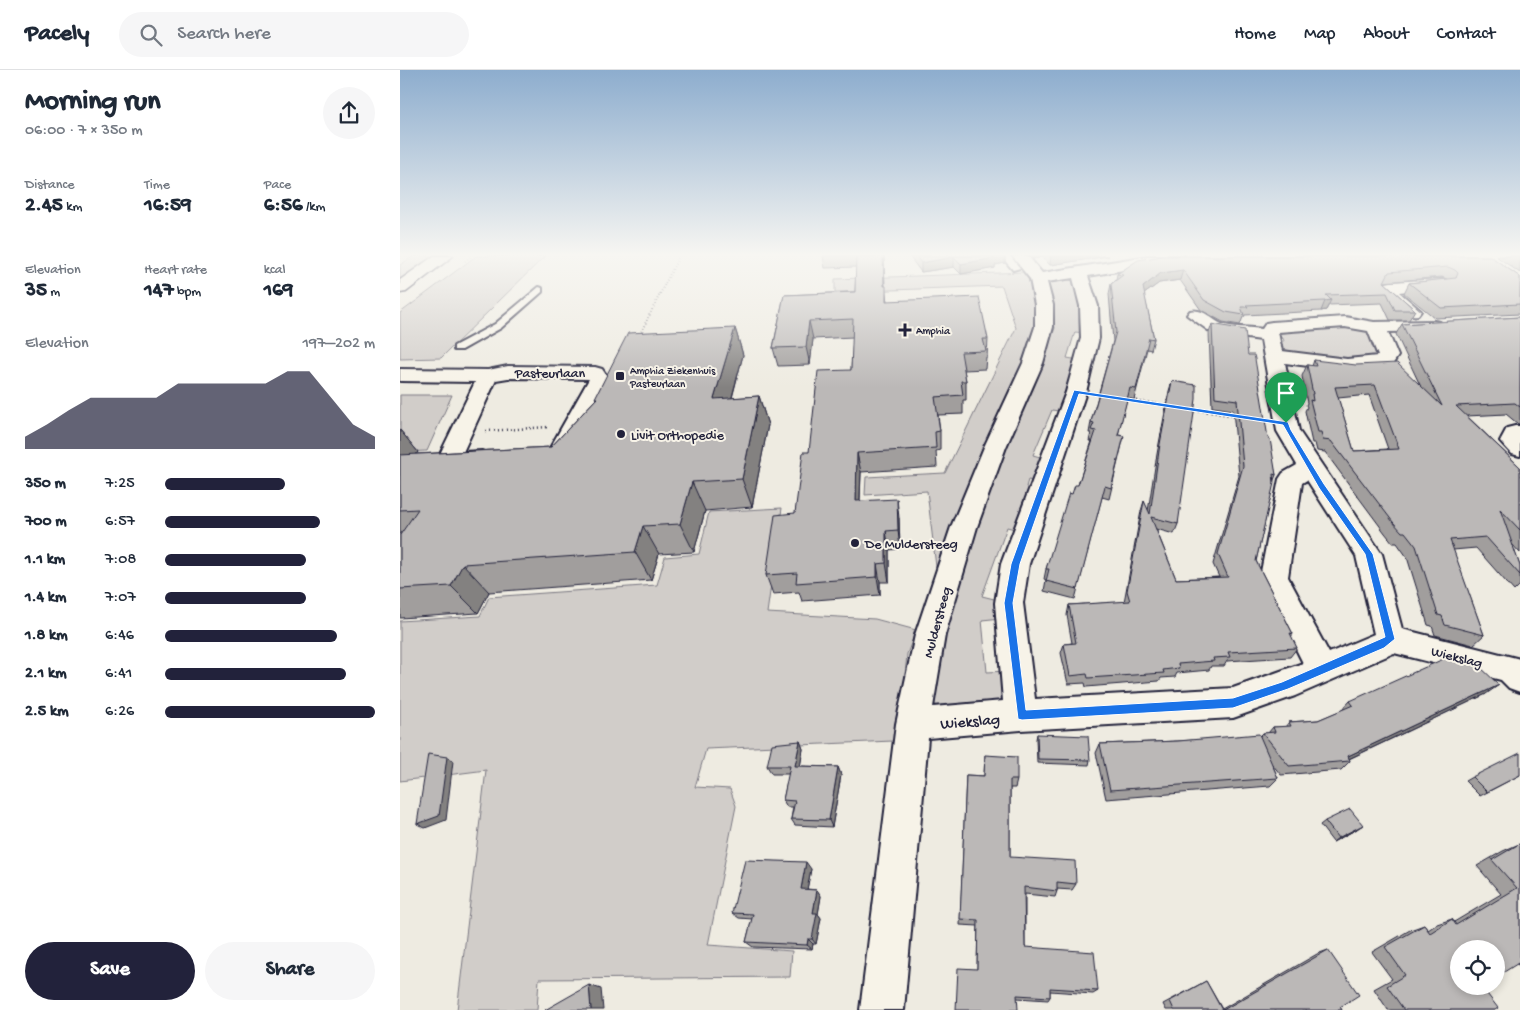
<!DOCTYPE html>
<html lang="en">
<head>
<meta charset="utf-8">
<style>
	body { margin:0; font-family:"Gochi Hand",sans-serif; background:#f6f6f7; color:#1f2937; height:100vh; display:flex; flex-direction:column; font-size:19px; white-space:nowrap }
	* { box-sizing:border-box; margin:0 }
	p { font-size:16px; color:#747a83 }
	.icon { flex:none; width:28px; height:28px; fill:none; stroke:currentColor; stroke-width:2; stroke-linecap:round; stroke-linejoin:round }
	.map { position:relative; flex:1; overflow:hidden }
	.side { display:flex; flex-direction:column; background:#fff; width:400px }
	.side>* { flex:none }
	.tools { position:absolute; left:1050px; top:870px; display:grid; gap:10px }
	.tools a { display:grid; place-items:center; width:55px; height:55px; border-radius:50%; background:#fff; box-shadow:0 2px 8px #0003; font-size:25px }
	.pin { position:absolute; display:grid; place-items:center; width:42px; height:42px; color:#fff; margin:-51px -21px; border-radius:50% 50% 50% 0; rotate:-45deg; box-shadow:0 0 5px #0007 }
	.pin .icon { rotate:45deg }
	.round { display:grid; place-items:center; flex:none; width:52px; height:52px; border-radius:26px; background:#f6f6f7 }
	.head { display:flex; align-items:center; justify-content:space-between; height:85px; padding:0 25px }
	h1 { font-size:28px; font-weight:700; line-height:38px }
	.stats { display:grid; grid-template-columns:repeat(3,1fr); gap:8px; height:85px; padding:5px 25px }
	.stats div { display:grid; align-content:center }
	.stats b { font-size:21px; font-weight:700 }
	.stats small { font-size:14px; font-weight:400 }
	.stats p { font-size:14px }
	.chart { height:140px; padding:10px 25px }
	.chart p { display:flex; justify-content:space-between }
	.chart svg { width:100%; height:90px; margin-top:5px; fill:#22223b; opacity:.7 }
	.primary-button { display:flex; gap:10px; margin-top:auto; padding:10px 25px }
	.primary-button a { flex:1; height:58px; border-radius:30px; background:#22223b; color:#fff; font-size:20px; font-weight:700; line-height:58px; text-align:center }
	.primary-button a+a { background:#f6f6f7; color:#1f2937 }
	ul { padding:0 25px; list-style:none; font-size:16px }
	li { display:grid; grid-template-columns:80px 60px 1fr; align-items:center; height:38px }
	li i { height:12px; border-radius:6px; background:#22223b }
	header { display:flex; align-items:center; gap:30px; box-sizing:border-box; height:70px; padding:0 25px; background:#fff; border-bottom:1px solid #e0e1e3 }
	header strong { font-size:24px }
	nav { display:flex; gap:28px; margin-inline-start:auto; font-size:18px }
	.search { width:350px; height:45px; background:#f6f6f7; display:flex; align-items:center; gap:12px; box-sizing:border-box; padding:0 18px; border-radius:28px; color:#747a83; font-size:19px }
	main { display:flex; flex:1; min-height:0 }
	.map>svg:first-child { display:block }
</style>
</head>
<body>
<header>
<strong>Pacely</strong>
<div class="search"><svg class="icon" aria-label="search" viewBox="0 0 24 24"><circle cx="10" cy="10" r="6"/><path d="M15 15l6 6"/></svg>Search here</div>
<nav><a>Home</a><a>Map</a><a>About</a><a>Contact</a></nav>
</header>
<main>
<section class="side">
<div class="head"><div><h1>Morning run</h1><p>06:00 · 7 × 350 m</p></div><a class="round"><svg class="icon" aria-label="share" viewBox="0 0 24 24"><path d="M12 15V3M7 8l5-5 5 5M5 13v7h14v-7"/></svg></a></div>
<div class="stats">
<div><p>Distance</p><b>2.45<small> km</small></b></div>
<div><p>Time</p><b>16:59</b></div>
<div><p>Pace</p><b>6:56<small> /km</small></b></div>
</div>
<div class="stats">
<div><p>Elevation</p><b>35<small> m</small></b></div>
<div><p>Heart rate</p><b>147<small> bpm</small></b></div>
<div><p>kcal</p><b>169</b></div>
</div>
<div class="chart"><p><span>Elevation</span>197–202 m</p>
<svg viewBox="0 0 160 44" preserveAspectRatio="none"><path d="M0 44V38L10 32L20 25L30 19L40 19L50 19L60 19L70 12L80 12L90 12L100 12L110 12L120 6L130 6L140 19L150 32L160 38V44z"/></svg>
</div>
<ul>
<li><b>350 m</b>7:25<i style="width:57%"></i></li>
<li><b>700 m</b>6:57<i style="width:74%"></i></li>
<li><b>1.1 km</b>7:08<i style="width:67%"></i></li>
<li><b>1.4 km</b>7:07<i style="width:67%"></i></li>
<li><b>1.8 km</b>6:46<i style="width:82%"></i></li>
<li><b>2.1 km</b>6:41<i style="width:86%"></i></li>
<li><b>2.5 km</b>6:26<i style="width:100%"></i></li>
</ul>
<div class="primary-button"><a>Save</a><a>Share</a></div>
</section>
<div class="map">
<svg width="1120" height="940" viewBox="0 0 1120 940">
	<rect width="100%" height="100%" fill="#eeebe1"/>
	<filter id="ink" filterUnits="userSpaceOnUse"><feTurbulence type="fractalNoise" baseFrequency=".02" numOctaves="2"/><feDisplacementMap in="SourceGraphic" scale="10" xChannelSelector="R" yChannelSelector="G"/><feConvolveMatrix kernelMatrix="1 2 1 2 8 2 1 2 1" color-interpolation-filters="sRGB"/></filter>
	<g filter="url(#ink)">
		<path fill="#d1cdc9" stroke="#7a7882" d="M14 186H41L0 213V195Z
			M76 186H145L41 288 0 289V243Z
			M626 202 634 211 635 256 621 298 601 341 560 439 537 505 527 421 465 425 466 407 545 403 616 258 602 216 435 222V209Z
			M675 208 685 263 675 262 667 288 679 290 665 342 652 340 633 385 647 389 639 412 628 410 626 417 636 420 622 461 607 457 582 526 598 530 601 548 582 550 587 602 608 601 611 620 596 637 528 643 546 553 584 435 603 384 642 295 655 258 648 212Z
			M950 256 970 262 980 285C952 300 905 286 877 277V271H884L883 268H877L878 263 885 258Z
			M0 325H52L27 381 0 382Z
			M382 438 367 543 475 549 516 560 507 584 503 626 493 671 306 679 295 717 330 719 336 736 308 875 392 881 390 907 139 909 137 940H57L86 700 0 711V551L80 546 89 527 257 515 265 487 299 484 309 442Z"/>
		<g fill="none" stroke-linecap="round" stroke-linejoin="round">
			<defs>
				<path id="lane" d="M601 186H610L620 198 613 200Z
					M139 217 142 218V222L101 258 62 280H54V276L95 254Z"/>
				<path id="street" d="M612 186H628L642 203 748 186H785L782 189 777 191 688 206 698 236 699 268 686 322 629 494 623 533 635 629 833 618 903 593 860 507 879 409 883 403 897 395 877 361 861 270 812 263 787 245 790 241C804 238 810 249 822 254 833 258 850 257 862 259L866 253 872 252 945 247 974 252 1034 251 1040 252 1043 256 1040 260 1034 261 988 262 998 286 992 295 947 301 885 293 899 361 982 484 1002 559 1120 589V622L1109 618 1101 610 994 583 895 626 833 648 621 660 528 668 504 940H460L496 654 515 565 551 457 584 377 623 293 635 257V235L630 209ZM673 208 680 236 681 268 666 322 601 494 595 533 603 631 533 637 545 565 577 457 606 377 643 293 653 257V235L647 212ZM945 257 968 261 978 286 947 289 882 281 878 262ZM907 410 956 486 974 564 929 583 888 507 902 413Z
					M1042 209 1048 211 1050 214 1048 217 999 222 1021 241 1018 245C1004 248 987 232 980 221L985 213 991 212Z
					M108 296 195 297 202 299 209 309 172 378 169 383 161 385 153 383 150 378 189 309 108 308 96 310 63 382 82 381 90 384 94 389 90 394C75 398 60 398 45 394L40 384 75 312 0 311V299L88 300Z
					M1115 356H1120V386L1112 384 1100 371 1107 358Z"/>
				<path id="secondary" d="M34 186H53L6 222 0 223V210Z"/>
			</defs>
			<use href="#lane" stroke="#22223b" stroke-width="4"/>
			<use href="#street" stroke="#22223b" stroke-width="4"/>
			<use href="#secondary" stroke="#22223b" stroke-width="3"/>
			<path stroke="#22223b" stroke-width="2" stroke-dasharray="0.5 2.5" stroke-linecap="butt" d="M65 191 72 186
				M240 264 279 186"/>
			<path stroke="#22223b" stroke-width="2.5" stroke-dasharray="1 3" stroke-linecap="butt" d="M724 329 770 336
				M791 339 836 346
				M86 361 148 357"/>
			<use href="#lane" fill="#f7f3e8" fill-rule="evenodd"/>
			<use href="#street" fill="#f7f3e8" fill-rule="evenodd"/>
			<use href="#secondary" fill="#f7f3e8" fill-rule="evenodd"/>
		</g>
		<path fill="#a19e9d" stroke="#22223b" fill-rule="evenodd" d="M423 186H484L485 216 487 231 588 269 587 287H586L585 299 564 300 566 311V330H563V344L538 345 540 361V380L536 381 537 397 461 402 460 431 499 448 500 479 489 480V512H480V525L402 531 399 522 373 524 366 505 395 443 409 382 451 300 453 267 413 269 410 295 378 296 373 278 384 225 455 222 456 197 425 198Z
			M509 186H605V193L595 195V198L561 204 554 197 521 202Z
			M630 186H708L650 195 642 187 633 189Z
			M762 186H1090L1120 207V244L1035 248 1004 223 1009 213 1047 209 1042 207 984 212 1015 240 1009 250H990L982 233 929 235 926 240 921 241 845 245 844 247H843L840 255 823 252 801 240 780 210 759 213 744 224 754 269 751 280 747 279 734 330 727 328 718 365 724 366 709 429 702 427 675 529 644 521 646 510 644 509 646 499 672 424 678 415 692 371H689L691 363H689L691 352 713 271 709 224 711 214 716 210 717 204Z
			M1096 186H1120V203Z
			M1120 247V354H1118L1106 344 1067 346 1120 397V483L1112 474 1120 496V515L1114 521 1076 478 1053 480 1084 565 1073 575 1035 565 1032 556 1028 555 1007 487 997 473H993L985 463 925 382 917 381 915 373H912L905 341 907 337 906 335 907 333 902 306 907 295 912 296 914 290 1020 315 996 264 1002 254ZM969 325 988 379 954 381 938 328Z
			M812 254 848 285 876 405 874 410 856 491 893 564 891 567 897 578 890 587 827 591 824 596H811L809 600 777 603 775 607 761 608 759 611 686 617 685 613 668 614 661 583 664 574 672 573 667 545 669 535 724 532 741 441 744 431 748 441 757 384 769 321 772 311 778 454 774 464 756 459 776 509 819 507 813 494 839 406 833 340 812 337 809 263Z
			M335 258 343 285 332 328 359 326 368 355 352 437 305 441 294 482 259 484 251 510 89 522 78 543 0 548V360L18 382 16 384 151 377 196 329 195 328Z
			M1086 624 949 689 950 691 941 700 881 705 872 694 878 708 870 716 706 729 696 683 700 674 778 671 860 666 863 663H868L873 657H885L889 652 918 650 942 640 950 631Z
			M637 664 690 690 689 695 637 693 636 669Z
			M400 671 403 679 400 696 438 697 441 705 432 757 395 755 391 749 393 737H387L383 730 389 704H372L367 696Z
			M585 685 617 710 615 718H610V787L676 814 672 820 657 819V821L655 827 625 824V877L698 921 693 924 650 921V927L648 930 617 928 577 899 578 856 560 855 566 705 584 706Z
			M1120 705 1080 726 1065 711 1072 707Z
			M925 751 957 759 933 772 920 755Z
			M1119 774 1120 776V897L1117 894 1059 879 1095 940H988L974 919 992 909 972 882 1010 860 1024 855 1028 860 1037 854 1052 849 1054 852 1101 824 1077 796 1103 781Z
			M411 799 407 819 417 820 421 826 418 844 421 848 416 874H413L412 879 353 877 346 872 352 849 339 848 332 843Z
			M928 880 940 937 942 940H766L763 934 806 911 822 939 917 884Z"/>
		<path fill="#838180" stroke="#22223b" d="M483 186H484L485 234 484 216Z
			M593 186H605V193L595 195V198L561 204V194Z
			M633 186H642V187L633 189Z
			M651 186H708L650 195Z
			M554 187V197L521 202V193Z
			M783 200 780 210 759 213 740 227 743 217 761 203Z
			M931 230 926 240 921 241 925 231Z
			M409 251 413 269 410 295 406 277Z
			M335 258 343 285 324 357 314 329Z
			M359 326 368 355 352 437 342 409Z
			M0 360 18 382 0 406Z
			M457 383 461 402 459 450 456 431Z
			M292 412 305 441 294 482 280 454Z
			M497 429 499 448 500 479 498 460Z
			M243 456 259 484 251 510 235 482Z
			M486 461 489 480V512L486 493Z
			M63 494 89 522 78 543 51 516Z
			M477 494 480 512V525L477 507Z
			M1099 615 1086 624 942 692 948 686Z
			M400 671 403 679 399 704 395 696Z
			M47 687 53 691 46 750 25 758 17 754Z
			M438 697 441 705 432 757 429 750Z
			M963 755 957 759 933 772 938 768Z
			M406 792 411 799 406 825 401 819Z
			M417 820 421 826 418 844 421 848 416 874 412 869 413 843Z
			M408 869 413 874 412 879 407 875Z
			M189 915 201 919 203 940H191Z"/>
		<path fill="#bbb8b7" stroke="#22223b" fill-rule="evenodd" d="M456 186H483L484 216H486V231L579 227 588 269H583L586 281 561 282 566 311H561L563 325 535 327 540 361 535 362 536 378 457 383 456 431 497 429 498 460 486 461V493L477 494V507L396 513 397 503 366 505 375 445 395 443 403 382H409L418 301 451 300 453 249 409 251 406 277 373 278 384 225 455 222Z
			M516 186H593L595 188 561 194 554 187 521 193Z
			M762 186H1090L1120 207V234L1041 238 1009 213 1056 208 1058 203 1055 200 1048 197 989 202 984 212 1015 240H995L987 223 926 225 931 230 925 231 846 235 848 237H841L844 245 826 242 804 230 783 200 761 203 743 217 754 269 749 268 736 319 730 318 718 365 724 366 711 418 705 416 678 519 646 511 649 499H646L669 423 672 424 675 415H678L696 361 691 360 694 353 691 352 716 262 711 214 723 205 717 204 738 190Z
			M1120 247V337L1115 333 1056 336 1120 397V460L1100 439 1120 496V505L1086 467 1050 470 1084 565 1045 555 1042 546 1038 545 1016 476 1005 462H1002L993 452 931 371 923 370 921 362H918L910 330 913 331 912 324H913L907 295 916 296 914 290 956 295 997 293 1042 336 1002 254ZM975 315 999 379 954 381 935 317Z
			M812 254 845 260 848 285H854L855 289 868 368 870 369 876 405 873 404 874 413 856 491 893 564 890 563 897 578 828 582 830 587 813 588 814 591 778 594 779 598 763 600 764 603 688 608 687 604 670 606 664 574 676 573 669 535 730 531 727 521 744 431 750 444 760 374 772 311 796 315V329L778 454 751 447 776 509 828 507 818 484 843 396 837 330 815 327Z
			M335 258 314 329 359 326 342 409 292 412 280 454 243 456 235 482 63 494 51 516 0 519V465L18 439 0 440V385L151 377 197 328H195L228 263Z
			M1050 586 1075 592 1099 615 948 686 950 691 889 696 863 663 875 662 873 657 891 656 889 652 918 650 953 635 950 631Z
			M637 664 688 666 690 690 638 689Z
			M859 664 878 708 710 720 700 674 778 671Z
			M400 671 395 696 438 697 429 750 391 749 395 731 383 730 390 696H367L372 674Z
			M1120 683V705L1087 722 1072 707Z
			M28 684 47 687 39 746 17 754Z
			M585 685 617 687V710H610V787L675 791 676 814 657 812V821L624 817 625 877 694 882 698 921 650 918V927L617 925 618 940H556L558 898 577 899 578 850 560 849 566 705 584 706Z
			M950 739 963 755 938 768 925 751Z
			M1119 774 1120 776V892L1096 907V879H1059V916H1081L1098 938 1095 940H1004L987 916 1005 905 985 877 1024 855 1030 863 1052 849 1056 855 1117 818 1092 790Z
			M345 790 406 792 401 819 417 820 413 843H417L412 869H408L407 875 346 872 353 844 332 843Z
			M928 880 959 925 940 937 942 940H823Z
			M806 911 822 940H774L770 931Z
			M189 915 191 940H145Z"/>
	</g>
	<linearGradient id="sky" x2="0" y2="1"><stop stop-color="#8dadce"/><stop offset="0.58" stop-color="#f7f6f2"/><stop offset="1" stop-color="#f7f6f2" stop-opacity="0"/></linearGradient>
	<rect width="1120" height="318" fill="url(#sky)"/>
	<path fill="#1a73e8" stroke="#fff" fill-rule="evenodd" d="M674 320 888 352 891 360 924 414 973 484 995 569 984 578 888 619 833 638 622 650 618 649 604 533 611 494ZM679 324 883 355 919 418 965 484 985 567 882 612 833 628 626 640 613 533 620 494Z"/>
	<g fill="#22223b" stroke="#f7f3e8" stroke-width="2">
		<path d="M502.5 252.5h5v5h5v5h-5v5h-5v-5h-5v-5h5z"/>
		<rect x="215" y="301" width="10" height="10" rx="2.5"/>
		<circle cx="221" cy="364" r="5"/>
		<circle cx="455" cy="473" r="5"/>
	</g>
	<g text-anchor="middle" stroke-width="4" stroke-linejoin="round" paint-order="stroke">
		<g font-size="11" fill="#22223b" stroke="#f7f3e8" text-anchor="start">
			<text x="516" y="264">Amphia</text>
			<text x="230" y="304">Amphia Ziekenhuis<tspan x="230" dy="13">Pasteurlaan</tspan></text>
		</g>
		<g font-size="14" fill="#22223b" stroke="#f7f3e8">
			<text x="150" y="307">Pasteurlaan</text>
			<text transform="translate(536 552) rotate(-75)" y="5">Muldersteeg</text>
			<text transform="translate(1057 586) rotate(14)" y="5">Wiekslag</text>
		</g>
		<g font-size="14" fill="#22223b" stroke="#f7f3e8" text-anchor="start">
			<text x="231" y="369">Livit Orthopedie</text>
			<text x="465" y="478">De Muldersteeg</text>
		</g>
		<g font-size="16" fill="#22223b" stroke="#f7f3e8">
			<text transform="translate(570 650) rotate(-5)" y="6">Wiekslag</text>
		</g>
	</g>
</svg>
<div class="tools">
<a><svg class="icon" aria-label="locate" viewBox="0 0 24 24"><circle cx="12" cy="12" r="6"/><path d="M12 2v4M12 18v4M2 12h4M18 12h4"/></svg></a>
</div>
<div class="pin" style="left:886px;top:353px;background:#1e9e55"><svg class="icon" aria-label="arrive" viewBox="0 0 24 24"><path d="M6 21V4h12l-3 4 3 4H6"/></svg></div>
</div>
</main>
</body>
</html>
